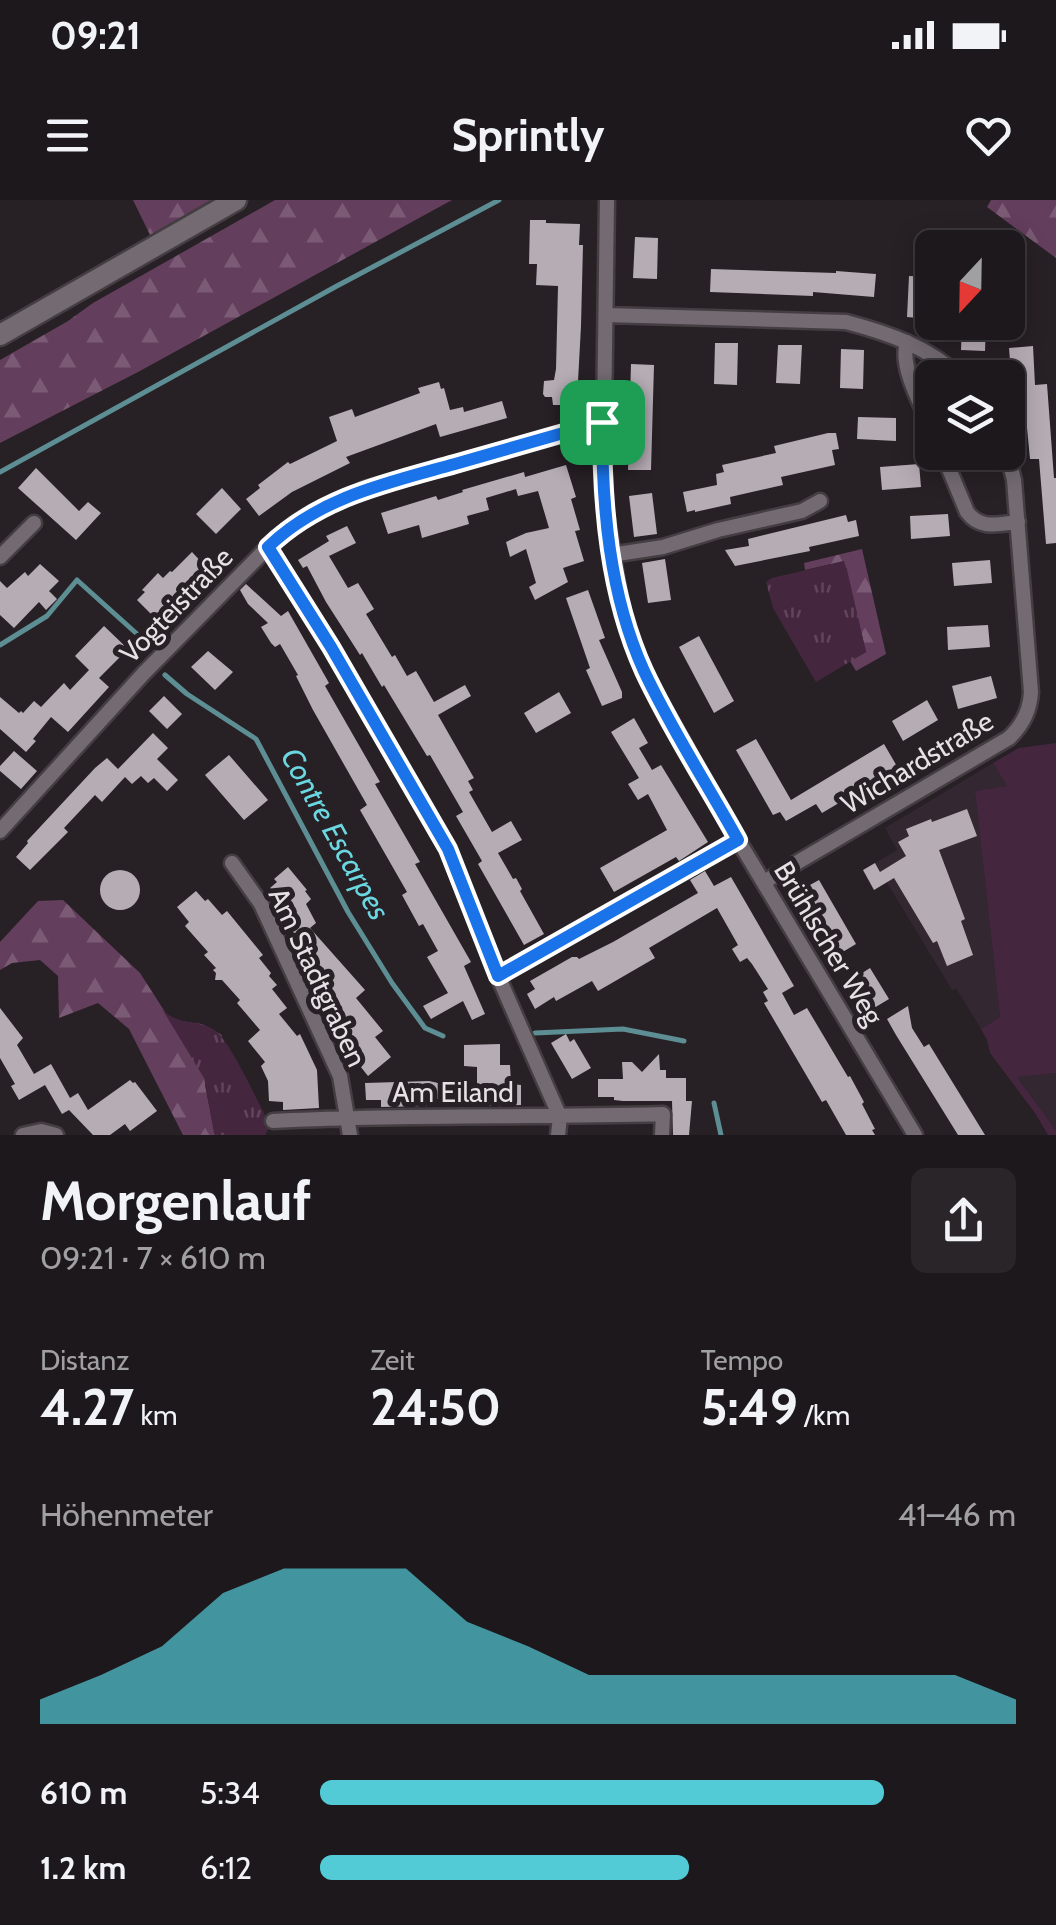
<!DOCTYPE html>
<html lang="de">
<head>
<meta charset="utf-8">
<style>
	body { margin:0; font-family:Cabin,sans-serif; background:#2a2529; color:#f1f3f6; height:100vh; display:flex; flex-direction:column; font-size:38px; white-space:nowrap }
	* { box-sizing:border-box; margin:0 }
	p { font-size:32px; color:#a0a0a3 }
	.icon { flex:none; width:55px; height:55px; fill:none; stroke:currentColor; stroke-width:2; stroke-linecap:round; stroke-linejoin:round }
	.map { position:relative; height:935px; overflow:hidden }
	.sheet { display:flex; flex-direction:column; background:#1d181c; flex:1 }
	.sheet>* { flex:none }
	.needle { width:65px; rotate:202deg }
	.fabs { position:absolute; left:915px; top:30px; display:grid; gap:20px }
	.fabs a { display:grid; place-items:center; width:110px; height:110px; border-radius:15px; background:#1d181c; box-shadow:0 5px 25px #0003,0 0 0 2px #3b373b; font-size:50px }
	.pin { position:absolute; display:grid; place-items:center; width:85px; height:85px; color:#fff; margin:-42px; border-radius:20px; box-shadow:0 5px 15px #0006 }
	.round { display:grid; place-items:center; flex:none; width:105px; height:105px; border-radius:15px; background:#2a2529 }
	.summary { display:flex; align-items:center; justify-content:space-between; height:170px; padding:0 40px }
	h1 { font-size:55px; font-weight:700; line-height:75px }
	.metrics { display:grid; grid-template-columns:repeat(3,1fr); gap:15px; height:170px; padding:10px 40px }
	.metrics div { display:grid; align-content:center }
	.metrics b { font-size:50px; font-weight:700 }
	.metrics small { font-size:28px; font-weight:400 }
	.metrics p { font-size:28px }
	.chart { height:280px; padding:20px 40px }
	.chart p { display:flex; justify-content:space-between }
	.chart svg { width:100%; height:180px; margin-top:10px; fill:#52cbd7; opacity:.7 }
	ul { padding:0 40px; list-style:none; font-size:32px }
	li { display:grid; grid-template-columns:160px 120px 1fr; align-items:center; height:75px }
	li i { height:25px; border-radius:12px; background:#52cbd7 }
	.status { display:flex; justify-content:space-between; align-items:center; height:70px; padding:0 50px; background:#1d181c; direction:ltr }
	.status svg { height:28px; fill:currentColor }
	header { display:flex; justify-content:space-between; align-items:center; height:130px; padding:0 40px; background:#1d181c; font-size:45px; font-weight:700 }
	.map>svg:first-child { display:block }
</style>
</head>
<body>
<div class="status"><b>09:21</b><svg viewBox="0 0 49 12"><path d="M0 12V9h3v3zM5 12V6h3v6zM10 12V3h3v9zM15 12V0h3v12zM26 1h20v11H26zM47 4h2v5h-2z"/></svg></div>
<header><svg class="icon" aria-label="menu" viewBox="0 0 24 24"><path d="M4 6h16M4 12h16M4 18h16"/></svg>Sprintly<svg class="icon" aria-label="heart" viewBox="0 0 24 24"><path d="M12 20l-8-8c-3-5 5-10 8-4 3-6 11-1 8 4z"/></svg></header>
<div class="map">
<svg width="1056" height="935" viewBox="0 0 1056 935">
	<defs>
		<pattern id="forest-firs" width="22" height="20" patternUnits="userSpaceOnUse" patternTransform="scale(2.5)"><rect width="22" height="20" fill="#643e5d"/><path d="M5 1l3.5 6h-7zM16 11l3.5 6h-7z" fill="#7a5a74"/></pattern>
		<pattern id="park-tufts" width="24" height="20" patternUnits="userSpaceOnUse" patternTransform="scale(2.5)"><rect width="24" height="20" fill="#45263f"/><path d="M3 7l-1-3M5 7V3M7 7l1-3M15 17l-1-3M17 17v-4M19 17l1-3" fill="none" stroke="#60455b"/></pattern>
	</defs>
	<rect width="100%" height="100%" fill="#272025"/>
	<path fill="#332731" d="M993 563 1008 586 975 591 1000 817 981 829 956 788 952 790 875 663 897 650 885 628Z
		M1056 873V930L1017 877Z"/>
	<path fill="#45263f" d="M1056 543V873L1017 877 1056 930V935H1048L1035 913 990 853 987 840 981 829 1000 817 975 591 1007 586 993 563 1019 548Z"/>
	<path fill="url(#forest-firs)" d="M133 0H211L150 35Z
		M275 0H452L138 172 0 243V160L68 121 93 103Z
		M991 0H1056V58L987 7Z
		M862 349 886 454 856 471 850 461 866 452 844 361 805 370 804 363Z
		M63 700 140 773 167 815 179 821 202 824 222 835 205 885 215 935H183L129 829 98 803 59 818 58 776 40 760 12 763 0 770V742L38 701Z"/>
	<path fill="url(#park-tufts)" d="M845 361 866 452 816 482 773 408 766 382 772 378Z
		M162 809C177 826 196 819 213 829 230 839 259 905 270 925L265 935H216L214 933 204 878Z"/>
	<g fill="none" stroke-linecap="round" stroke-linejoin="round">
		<path stroke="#5c8e93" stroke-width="5" d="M0 272 335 87 499 0
			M0 445 47 416 77 380 137 434 147 450
			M165 475 187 494 256 539 348 712 392 783 425 828 443 836
			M535 833 623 829 684 841
			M714 903 721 935"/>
	</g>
	<path fill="#b6adb4" d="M530 20H546V23L580 24 579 45H583L581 126 577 200H572V205H553L552 197H545L543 194 544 181 554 180 556 169 558 86 536 85 537 64H529Z
		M635 37 658 38 657 79 633 78Z
		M711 69 836 73V71L876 74 874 97 813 92V96L710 92Z
		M909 76 932 77 930 119 907 117Z
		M962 122H986L985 151 961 150Z
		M715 143H738L737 185 714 184Z
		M778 145H802L800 184 776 183Z
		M1033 146 1035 185 1012 187 1009 148Z
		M841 149 864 150 863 189 840 188Z
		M631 164 654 165 651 270H628Z
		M439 182 441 189 444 188 450 210 463 207 464 212 502 201 507 218 440 237 436 224 346 257 350 263 292 292 259 316 246 299 260 288 258 285 288 262 290 264 337 241 329 217 352 209 355 217 420 193 418 188Z
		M1047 184 1054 278H1056V343L1046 344 1039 259H1030L1023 186Z
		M858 217 896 218V241L857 239Z
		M828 233H836L839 249 832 250 835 265 781 277 783 285 730 297 731 304 695 312V310L687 312 683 292 717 285 716 274 724 272 722 265 776 253 774 246Z
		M919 264 921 287 882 290 880 267Z
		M566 265 576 297 571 299 580 330 575 331 584 361 563 368 568 382 535 400 529 387 536 383 526 349 510 357 506 342 526 333 549 328 538 291 518 296 516 289 486 298 489 310 467 316 469 324 422 338 419 325 388 334 381 313 436 296 438 300 463 292 462 290 524 272 525 277Z
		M36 268 79 311 88 302 101 313 76 340 18 288Z
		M222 288 241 309 216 334 196 314Z
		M652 293 657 334 634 337 629 296Z
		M948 314 950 336 911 339 910 316Z
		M846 315 848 322 856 320 859 336 809 347 810 351 735 366 725 350 749 346 748 339Z
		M347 326 356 343 329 356 348 388 358 383 374 409 366 414 392 457 395 455 407 476 416 471 434 502 465 485 471 496 438 515 474 578 468 581 473 590 469 592 492 632 511 621 522 640 498 653 513 679 516 678 522 689 520 691 544 734 524 745 478 664 482 661 456 616 463 612 430 555 427 556 384 485 382 487 362 453 360 455 326 402 307 366 303 368 298 360 329 341 326 336Z
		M192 352 206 367 157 420 137 400 145 392 142 390 158 373 163 378 170 371 172 372Z
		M665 359 671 400 648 403 642 363Z
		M990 360 992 383 954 386 952 363Z
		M40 364 59 381 49 391 57 399 46 410 39 402 14 428 0 415V381L7 388 25 372 28 376Z
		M246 384 281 416 288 411 329 483 325 486 380 582 375 584 420 662 415 664 471 762 464 766 485 814 472 820 463 801 431 819 423 806 448 793 427 757 438 751 423 724 419 726 402 695 407 692 360 610 367 605 313 510 296 476 298 475 280 444 275 447 271 443 261 427 268 423 248 404 240 390Z
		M588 390 605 438 599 440 622 492V498L602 506 586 470 590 468 566 398Z
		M988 425 990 447 948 450 947 427Z
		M104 426 128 449 99 478 109 487 68 532 51 517 33 539 36 541 26 552 0 529V497L19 513 21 511 23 513 34 501 41 507 64 483 70 490 89 470 75 456Z
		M699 436 734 501 714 513 679 447Z
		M208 451 233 472 215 490 191 467Z
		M991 476 997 498 958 509 952 486Z
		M559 492 571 513 536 533 524 513Z
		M164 496 182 514 167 529 149 511Z
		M927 500 938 520 903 541 892 521Z
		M634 518 648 543 639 548 652 570 661 565 708 642 679 661 676 657 614 692 600 668 667 630 648 594 638 600 628 584 639 578 611 532Z
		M153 533 168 548 157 559 178 580 167 591 154 578 148 583 141 576 132 584 125 577 102 602 95 595 64 628 68 632 30 670 16 657 28 643 27 641 95 568 107 558 118 569Z
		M756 539 791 600 884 544 898 568 822 613 816 604 786 621 780 612 773 615 736 550Z
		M14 551 37 571 21 589 0 571V566Z
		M229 555 268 600 244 620 205 575Z
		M967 609 977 636 939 650 965 719 961 721 973 755 947 766 937 741 933 743 894 678 874 690 863 670 875 663 880 672 906 656 898 642 909 636 906 629 931 619 932 622Z
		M288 667 307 690 305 691 311 699 306 704 316 723 310 728 365 790 356 798 383 831 375 837 391 857 368 876 341 842 351 834 319 795 327 789 302 761 311 754 284 722 293 714 270 688 277 682 274 679Z
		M100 690a20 20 0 1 1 40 0a20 20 0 1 1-40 0Z
		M705 671 714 686 731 677 794 786 782 793 794 815 807 808 848 877 850 876 864 902 862 904 875 929 872 930 875 935H846L826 900 822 902 764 803 768 801 763 792 768 789 752 764 747 758 740 762 732 749 738 745 717 708 649 748 655 758 598 791 592 781 556 801 554 797 535 809 527 794 535 789 530 781 572 757H577L579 759 613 742 698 693 690 680Z
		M819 680 856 744 836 756 799 691Z
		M196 691 205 701 208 699 222 715 227 711 263 755 259 758 271 773 269 776 277 785 272 789 287 808 279 814 297 836 300 834 317 870 319 908 283 910V902L269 901 268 881 261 866 265 862 248 841 260 830 237 803 240 800 222 780H215L216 773 213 770 216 768 204 755 208 752 185 726 189 722 177 707Z
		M870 768 889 799 869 811 854 786 860 782 856 777Z
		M908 806 912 828 924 847 929 844 985 935H958L896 835 887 819Z
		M0 808 23 838 17 845 34 874 51 864 70 898 78 893 88 910 130 880 133 883 135 882 157 911 130 931 125 924 110 935H93L69 910 62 914 45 885 19 900 11 886 15 884 0 858Z
		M566 834 570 842 574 839 591 868 572 879 551 843Z
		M500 844V865H510L511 884 521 885V905L485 906V886H477V867L464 866V845Z
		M659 854 660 870H666V878H686V901H692L689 935H673L672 901H623L614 900V897H598V879H623L622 862H632L642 872Z
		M429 881 438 883V899H429V906L381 907V900H366L365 883Z"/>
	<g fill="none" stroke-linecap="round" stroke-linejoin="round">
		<defs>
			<path id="street" d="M607 0 603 294 618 389 626 424 643 469 659 500 738 640 915 935
				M606 115 846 122C888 133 929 147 961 178
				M907 142C899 167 922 206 932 230
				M942 252 967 312C980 330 998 324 1018 322
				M268 347 331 447 448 649 498 776 560 917 558 935
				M611 355 663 347 718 330 802 311 820 301
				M0 357 34 323
				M0 631 144 473 268 347 294 324 312 313 365 289 602 223
				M232 663 261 704 340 876 350 935
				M764 682 1009 538C1023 525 1030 511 1031 492L1014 280 1007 252
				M498 776 738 640
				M273 921C403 914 533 918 663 914L662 935
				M23 935 41 931 56 935"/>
			<path id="secondary" d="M0 135 236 0"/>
		</defs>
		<use href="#street" stroke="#443e42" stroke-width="19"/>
		<use href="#secondary" stroke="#443e42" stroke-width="25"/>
		<use href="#street" stroke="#736b71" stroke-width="14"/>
		<use href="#secondary" stroke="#736b71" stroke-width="20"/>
	</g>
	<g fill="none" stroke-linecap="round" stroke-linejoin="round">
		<defs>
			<path id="route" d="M602 222C602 306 609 394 644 471 671 529 707 584 738 640L498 776 448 649 331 447 268 347C320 297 387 283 455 264 504 250 553 236 602 222Z"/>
		</defs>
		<use href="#route" stroke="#fff" stroke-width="20"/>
		<use href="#route" stroke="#1a73e8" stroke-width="12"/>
	</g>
	<g text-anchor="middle" stroke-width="10" stroke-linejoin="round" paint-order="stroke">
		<g font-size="28" fill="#e7e1e5" stroke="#272025">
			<text transform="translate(176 405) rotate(-46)" y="10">Vogteistraße</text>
			<text transform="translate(917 562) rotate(-31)" y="10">Wichardstraße</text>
			<text transform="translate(829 743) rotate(59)" y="10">Brühlscher Weg</text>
			<text transform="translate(318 777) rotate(65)" y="10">Am Stadtgraben</text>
			<text x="453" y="902">Am Eiland</text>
		</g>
		<g font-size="30" font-style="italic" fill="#6bd7e1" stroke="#272025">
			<text transform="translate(335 634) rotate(61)" y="10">Contre Escarpes</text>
		</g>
	</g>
</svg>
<div class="fabs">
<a><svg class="needle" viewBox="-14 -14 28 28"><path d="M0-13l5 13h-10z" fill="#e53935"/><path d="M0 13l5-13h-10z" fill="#a0a0a3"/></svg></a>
<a><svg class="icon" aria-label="layers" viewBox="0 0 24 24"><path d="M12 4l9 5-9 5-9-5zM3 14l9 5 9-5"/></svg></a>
</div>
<div class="pin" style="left:602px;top:222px;background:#1e9e55"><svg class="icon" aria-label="arrive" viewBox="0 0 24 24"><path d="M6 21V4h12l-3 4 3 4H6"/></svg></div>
</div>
<section class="sheet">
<div class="summary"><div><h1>Morgenlauf</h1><p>09:21 · 7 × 610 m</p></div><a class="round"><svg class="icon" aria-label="share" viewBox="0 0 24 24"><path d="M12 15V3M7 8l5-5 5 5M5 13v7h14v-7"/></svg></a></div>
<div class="metrics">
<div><p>Distanz</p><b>4.27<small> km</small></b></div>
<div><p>Zeit</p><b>24:50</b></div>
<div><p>Tempo</p><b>5:49<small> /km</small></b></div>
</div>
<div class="chart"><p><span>Höhenmeter</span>41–46 m</p>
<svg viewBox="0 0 160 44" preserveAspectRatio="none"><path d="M0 44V38L10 32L20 25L30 12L40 6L50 6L60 6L70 19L80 25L90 32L100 32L110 32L120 32L130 32L140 32L150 32L160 38V44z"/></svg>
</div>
<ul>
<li><b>610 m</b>5:34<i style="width:81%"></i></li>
<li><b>1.2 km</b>6:12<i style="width:53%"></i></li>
</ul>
</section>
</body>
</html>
